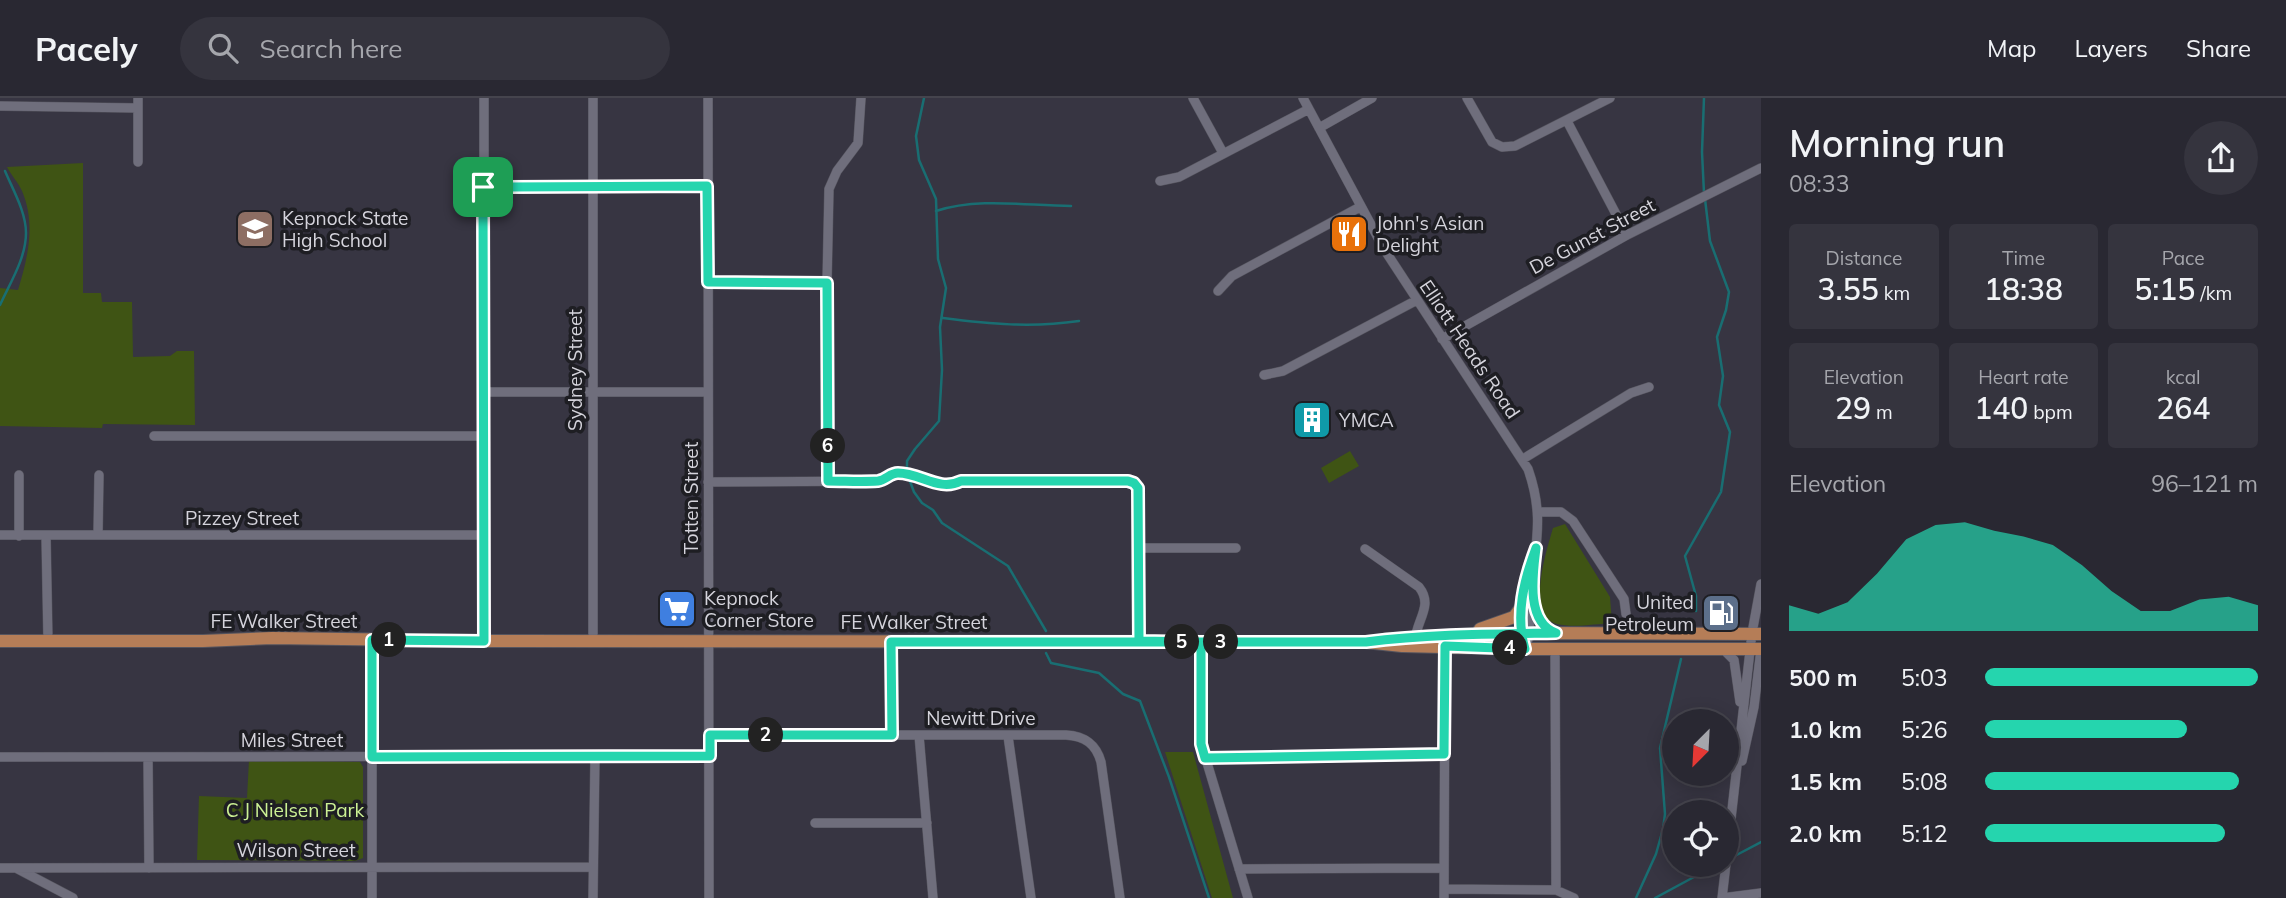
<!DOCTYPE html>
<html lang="en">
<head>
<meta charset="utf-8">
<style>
	body { margin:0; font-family:Mulish,sans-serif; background:#35343e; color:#f1f3f6; height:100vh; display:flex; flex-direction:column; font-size:26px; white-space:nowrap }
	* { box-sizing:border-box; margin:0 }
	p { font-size:23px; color:#a5a6ac }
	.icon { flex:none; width:38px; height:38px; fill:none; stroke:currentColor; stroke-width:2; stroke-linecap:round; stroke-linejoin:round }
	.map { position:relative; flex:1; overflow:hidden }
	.details { display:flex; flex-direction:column; background:#292832; width:525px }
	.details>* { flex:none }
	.needle { width:46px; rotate:204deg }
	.buttons { position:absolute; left:1662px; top:611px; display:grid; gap:14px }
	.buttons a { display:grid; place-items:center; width:77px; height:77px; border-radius:50%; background:#292832; box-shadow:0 4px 18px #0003,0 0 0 2px #45444d; font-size:35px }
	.pin { position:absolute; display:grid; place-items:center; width:60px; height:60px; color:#fff; margin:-30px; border-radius:14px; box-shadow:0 4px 10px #0006 }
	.km { position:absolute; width:35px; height:35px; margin:-18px; border-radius:50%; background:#222; color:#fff; font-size:19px; line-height:35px; text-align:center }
	.round { display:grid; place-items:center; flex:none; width:74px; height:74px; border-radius:37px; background:#35343e }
	.overview { display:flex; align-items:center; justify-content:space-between; height:119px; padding:0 28px }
	h1 { font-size:38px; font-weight:600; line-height:52px }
	.metrics { display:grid; grid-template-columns:repeat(3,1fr); gap:10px; height:119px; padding:7px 28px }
	.metrics div { display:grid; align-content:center; border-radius:7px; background:#35343e; text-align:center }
	.metrics b { font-size:30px; font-weight:600 }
	.metrics small { font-size:19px; font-weight:400 }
	.metrics p { font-size:19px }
	.chart { height:196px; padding:14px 28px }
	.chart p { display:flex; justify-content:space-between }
	.chart svg { width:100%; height:126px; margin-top:7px; fill:#25d5ae; opacity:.7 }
	ul { padding:0 28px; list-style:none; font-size:23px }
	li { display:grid; grid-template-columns:112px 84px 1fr; align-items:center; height:52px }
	li i { height:18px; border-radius:9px; background:#25d5ae }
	header { display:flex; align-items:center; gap:42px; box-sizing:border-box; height:98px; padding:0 35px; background:#292832; border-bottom:2px solid #45444d }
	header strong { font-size:33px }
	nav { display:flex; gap:38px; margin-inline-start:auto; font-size:24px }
	.search { width:490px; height:63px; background:#35343e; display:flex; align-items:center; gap:18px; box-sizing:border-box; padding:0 24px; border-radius:38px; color:#a5a6ac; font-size:26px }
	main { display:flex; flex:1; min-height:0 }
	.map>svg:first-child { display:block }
</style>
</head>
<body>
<header>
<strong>Pacely</strong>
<div class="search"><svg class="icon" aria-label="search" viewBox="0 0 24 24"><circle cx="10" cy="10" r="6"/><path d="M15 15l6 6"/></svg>Search here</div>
<nav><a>Map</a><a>Layers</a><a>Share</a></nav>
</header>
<main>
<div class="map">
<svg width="1761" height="800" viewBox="0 0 1761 800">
	<rect width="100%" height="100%" fill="#373542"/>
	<path fill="#3f5414" d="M83 65V195H101L102 204H132L133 259 170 258 177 253H194L195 327 103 326 102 330 0 328V190L18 192C28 159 36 126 22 93 18 84 11 77 7 69Z
		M1350 353 1359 368 1329 385 1321 370Z
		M1565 426 1610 499 1612 525C1596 526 1573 530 1557 526 1525 518 1547 451 1553 430Z
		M1165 654H1193L1233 800H1212Z
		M249 662 360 664 363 669V760L355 763 197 762 199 698 247 700Z"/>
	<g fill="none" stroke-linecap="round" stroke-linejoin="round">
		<path stroke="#196e72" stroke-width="2.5" d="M1704 95 1702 54 1704 0
			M936 113C980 99 1027 108 1071 108
			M0 207C10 185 26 160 26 135 26 114 13 92 5 73
			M943 220C990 226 1031 230 1079 223
			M907 373V363L915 351 939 323 942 272 940 229 946 190 938 161 936 101 919 62 916 38 924 0
			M908 378 914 394 922 405 933 412 942 425 1008 468 1046 533
			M1696 513V498L1685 458 1721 394 1730 334 1719 307 1723 278 1717 239 1726 212 1729 194 1710 143 1705 101
			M1046 555 1051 565 1099 575 1123 596 1140 603 1169 679 1209 800
			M1727 762 1761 744
			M1636 800 1656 756 1663 731 1665 716 1660 650 1681 561
			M1655 800 1718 766"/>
		<defs>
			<path id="minor" d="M138 0V64
				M484 0V543
				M593 0V543
				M708 0 709 800
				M1193 0 1223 55
				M1303 0 1384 151 1528 371C1545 419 1535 447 1531 496 1529 515 1531 532 1526 551
				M1467 0 1492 44 1502 49 1515 48 1610 0
				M0 8 138 10
				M1567 23 1627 137
				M1319 30 1372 0
				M1160 83 1179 79 1309 11
				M483 89 707 88
				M708 184 827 185
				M1218 193 1232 178 1360 109
				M1442 241 1627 137 1761 70
				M1264 277 1283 273 1417 202
				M483 294H708
				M154 338H484
				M1523 361 1631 295 1649 289
				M828 383 827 185 829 91 837 73 858 45 861 0
				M708 384 882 383C911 361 932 397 961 383L1131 384 1138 390 1139 543
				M1539 414H1561L1573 423 1624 501 1626 516
				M0 437H484
				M98 437 99 377
				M19 438V377
				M46 438 48 543
				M1138 450H1236
				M1365 451 1419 489C1434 508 1416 522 1415 543
				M1534 501C1538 515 1540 529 1555 535
				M1521 539C1517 515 1523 486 1531 463
				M372 542V800
				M891 543 892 637
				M1201 544V645L1248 800
				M1555 551 1556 792
				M1723 551 1734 562 1740 604
				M710 637H1066C1085 638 1096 646 1101 664L1120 800
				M919 637 933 800
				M1008 638 1031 800
				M0 659 710 658
				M148 659 149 770
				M1205 660 1444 656
				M1742 663 1754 609 1761 551
				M815 725H927
				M1727 756 1752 535 1761 486
				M0 770 593 769
				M16 770 73 800
				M1239 771 1444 770
				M1445 791 1556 792 1574 800
				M593 800 595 658
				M1444 800 1445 548
				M1722 800 1761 795
				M1722 800 1726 766"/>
			<path id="major" d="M1480 531 1514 519 1522 508
				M1387 541 1537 535 1761 536
				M0 543H203L272 540 484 543 1365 544 1402 548 1526 551H1761"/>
		</defs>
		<use href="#minor" stroke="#55545e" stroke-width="10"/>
		<use href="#major" stroke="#55545e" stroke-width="14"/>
		<use href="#minor" stroke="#6f6e7c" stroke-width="9"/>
		<use href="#major" stroke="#b57d57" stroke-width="12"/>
	</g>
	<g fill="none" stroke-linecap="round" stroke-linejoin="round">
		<defs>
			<path id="route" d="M483 89 484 543 372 542V659L710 658V637H892L891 544H1366C1428 536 1492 536 1556 535 1525 524 1533 475 1536 450 1524 482 1515 517 1525 551L1445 548 1444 656 1205 660 1201 646V544L1139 543 1138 390 1134 385 1128 383H961C939 394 921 375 898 375 890 375 886 382 878 383 862 384 845 383 828 383L827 185 708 184 707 88 483 89"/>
		</defs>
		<use href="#route" stroke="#fff" stroke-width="14"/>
		<use href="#route" stroke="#25d5ae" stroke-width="9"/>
	</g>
	<defs>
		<symbol id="school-square" viewBox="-11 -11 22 22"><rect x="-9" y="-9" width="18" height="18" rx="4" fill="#8d6e63" stroke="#1e1e23"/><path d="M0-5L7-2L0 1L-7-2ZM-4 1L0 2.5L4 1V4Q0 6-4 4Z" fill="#fff"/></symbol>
		<symbol id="restaurant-square" viewBox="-11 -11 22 22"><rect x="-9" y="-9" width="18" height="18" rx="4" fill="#e8710a" stroke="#1e1e23"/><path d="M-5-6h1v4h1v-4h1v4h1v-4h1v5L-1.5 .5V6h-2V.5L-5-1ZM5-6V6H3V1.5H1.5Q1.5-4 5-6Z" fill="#fff"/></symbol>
		<symbol id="building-square" viewBox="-11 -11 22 22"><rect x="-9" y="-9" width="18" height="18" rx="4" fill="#0f9aa8" stroke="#1e1e23"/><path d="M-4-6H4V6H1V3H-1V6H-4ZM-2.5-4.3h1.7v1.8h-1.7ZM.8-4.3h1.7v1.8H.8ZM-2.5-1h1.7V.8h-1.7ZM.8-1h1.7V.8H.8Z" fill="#fff"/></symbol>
		<symbol id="supermarket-square" viewBox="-11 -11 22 22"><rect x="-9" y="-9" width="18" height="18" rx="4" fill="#3f7fe0" stroke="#1e1e23"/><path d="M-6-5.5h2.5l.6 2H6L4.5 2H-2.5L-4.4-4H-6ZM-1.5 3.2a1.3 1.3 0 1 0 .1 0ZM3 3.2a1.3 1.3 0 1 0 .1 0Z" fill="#fff"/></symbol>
		<symbol id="fuel-square" viewBox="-11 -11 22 22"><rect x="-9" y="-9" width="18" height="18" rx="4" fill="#5c6f8a" stroke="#1e1e23"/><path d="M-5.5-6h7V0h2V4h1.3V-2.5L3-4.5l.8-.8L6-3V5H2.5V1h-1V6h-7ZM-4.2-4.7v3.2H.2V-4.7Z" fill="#fff"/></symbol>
	</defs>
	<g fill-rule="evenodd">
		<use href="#school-square" x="233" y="109" width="44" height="44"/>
		<use href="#restaurant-square" x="1327" y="114" width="44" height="44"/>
		<use href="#building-square" x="1290" y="300" width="44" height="44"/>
		<use href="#supermarket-square" x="655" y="489" width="44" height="44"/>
		<use href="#fuel-square" x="1699" y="493" width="44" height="44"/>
	</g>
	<g text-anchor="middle" stroke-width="7" stroke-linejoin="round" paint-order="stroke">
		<g font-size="19" fill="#d5d4dc" stroke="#1e1e23" text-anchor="start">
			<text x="282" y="127">Kepnock State<tspan x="282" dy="22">High School</tspan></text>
			<text x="1376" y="132">John's Asian<tspan x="1376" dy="22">Delight</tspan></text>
			<text x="1339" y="329">YMCA</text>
			<text x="704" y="507">Kepnock<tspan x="704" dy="22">Corner Store</tspan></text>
			<text x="1694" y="511" text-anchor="end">United<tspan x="1694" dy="22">Petroleum</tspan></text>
		</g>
		<g font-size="19" fill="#d5d4dc" stroke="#1e1e23">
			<text transform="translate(1592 138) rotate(-28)" y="7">De Gunst Street</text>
			<text transform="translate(1470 251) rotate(56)" y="7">Elliott Heads Road</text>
			<text transform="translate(575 272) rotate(-90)" y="7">Sydney Street</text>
			<text transform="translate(691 400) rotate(-90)" y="7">Totten Street</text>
			<text x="242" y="427">Pizzey Street</text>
			<text x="284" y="530">FE Walker Street</text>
			<text x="914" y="531">FE Walker Street</text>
			<text x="981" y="627">Newitt Drive</text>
			<text x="292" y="649">Miles Street</text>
			<text x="296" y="759">Wilson Street</text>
		</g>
		<g font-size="19" fill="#ccf194" stroke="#1e1e23">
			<text x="295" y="719">C J Nielsen Park</text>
		</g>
	</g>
</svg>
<div class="buttons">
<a><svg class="needle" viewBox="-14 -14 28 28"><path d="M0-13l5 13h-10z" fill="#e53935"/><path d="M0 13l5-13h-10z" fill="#a5a6ac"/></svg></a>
<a><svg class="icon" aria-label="locate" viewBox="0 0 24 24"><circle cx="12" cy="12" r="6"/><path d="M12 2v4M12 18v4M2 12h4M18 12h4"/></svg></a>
</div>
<div class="pin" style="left:483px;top:89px;background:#1e9e55"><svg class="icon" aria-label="arrive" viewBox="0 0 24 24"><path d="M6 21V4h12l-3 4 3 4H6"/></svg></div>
<b class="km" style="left:389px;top:542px">1</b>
<b class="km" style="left:766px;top:637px">2</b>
<b class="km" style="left:1221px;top:544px">3</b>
<b class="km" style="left:1510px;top:550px">4</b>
<b class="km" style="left:1182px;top:544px">5</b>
<b class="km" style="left:828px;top:348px">6</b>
</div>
<section class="details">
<div class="overview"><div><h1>Morning run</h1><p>08:33</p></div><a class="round"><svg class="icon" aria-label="share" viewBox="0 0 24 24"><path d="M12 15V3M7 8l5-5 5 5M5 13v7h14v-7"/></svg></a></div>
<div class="metrics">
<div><p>Distance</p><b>3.55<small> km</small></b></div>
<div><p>Time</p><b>18:38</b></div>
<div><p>Pace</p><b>5:15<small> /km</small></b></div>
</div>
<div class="metrics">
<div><p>Elevation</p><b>29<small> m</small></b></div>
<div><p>Heart rate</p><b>140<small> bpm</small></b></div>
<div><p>kcal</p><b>264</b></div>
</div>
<div class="chart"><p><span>Elevation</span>96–121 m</p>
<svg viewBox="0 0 160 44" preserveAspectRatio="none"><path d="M0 44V35L10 38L20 34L30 24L40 12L50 7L60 6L70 9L80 11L90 14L100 21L110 30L120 37L130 37L140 33L150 32L160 35V44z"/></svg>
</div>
<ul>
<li><b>500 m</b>5:03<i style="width:100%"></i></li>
<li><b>1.0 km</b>5:26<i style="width:74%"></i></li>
<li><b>1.5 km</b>5:08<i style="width:93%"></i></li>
<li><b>2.0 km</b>5:12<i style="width:88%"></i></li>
</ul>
</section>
</main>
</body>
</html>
